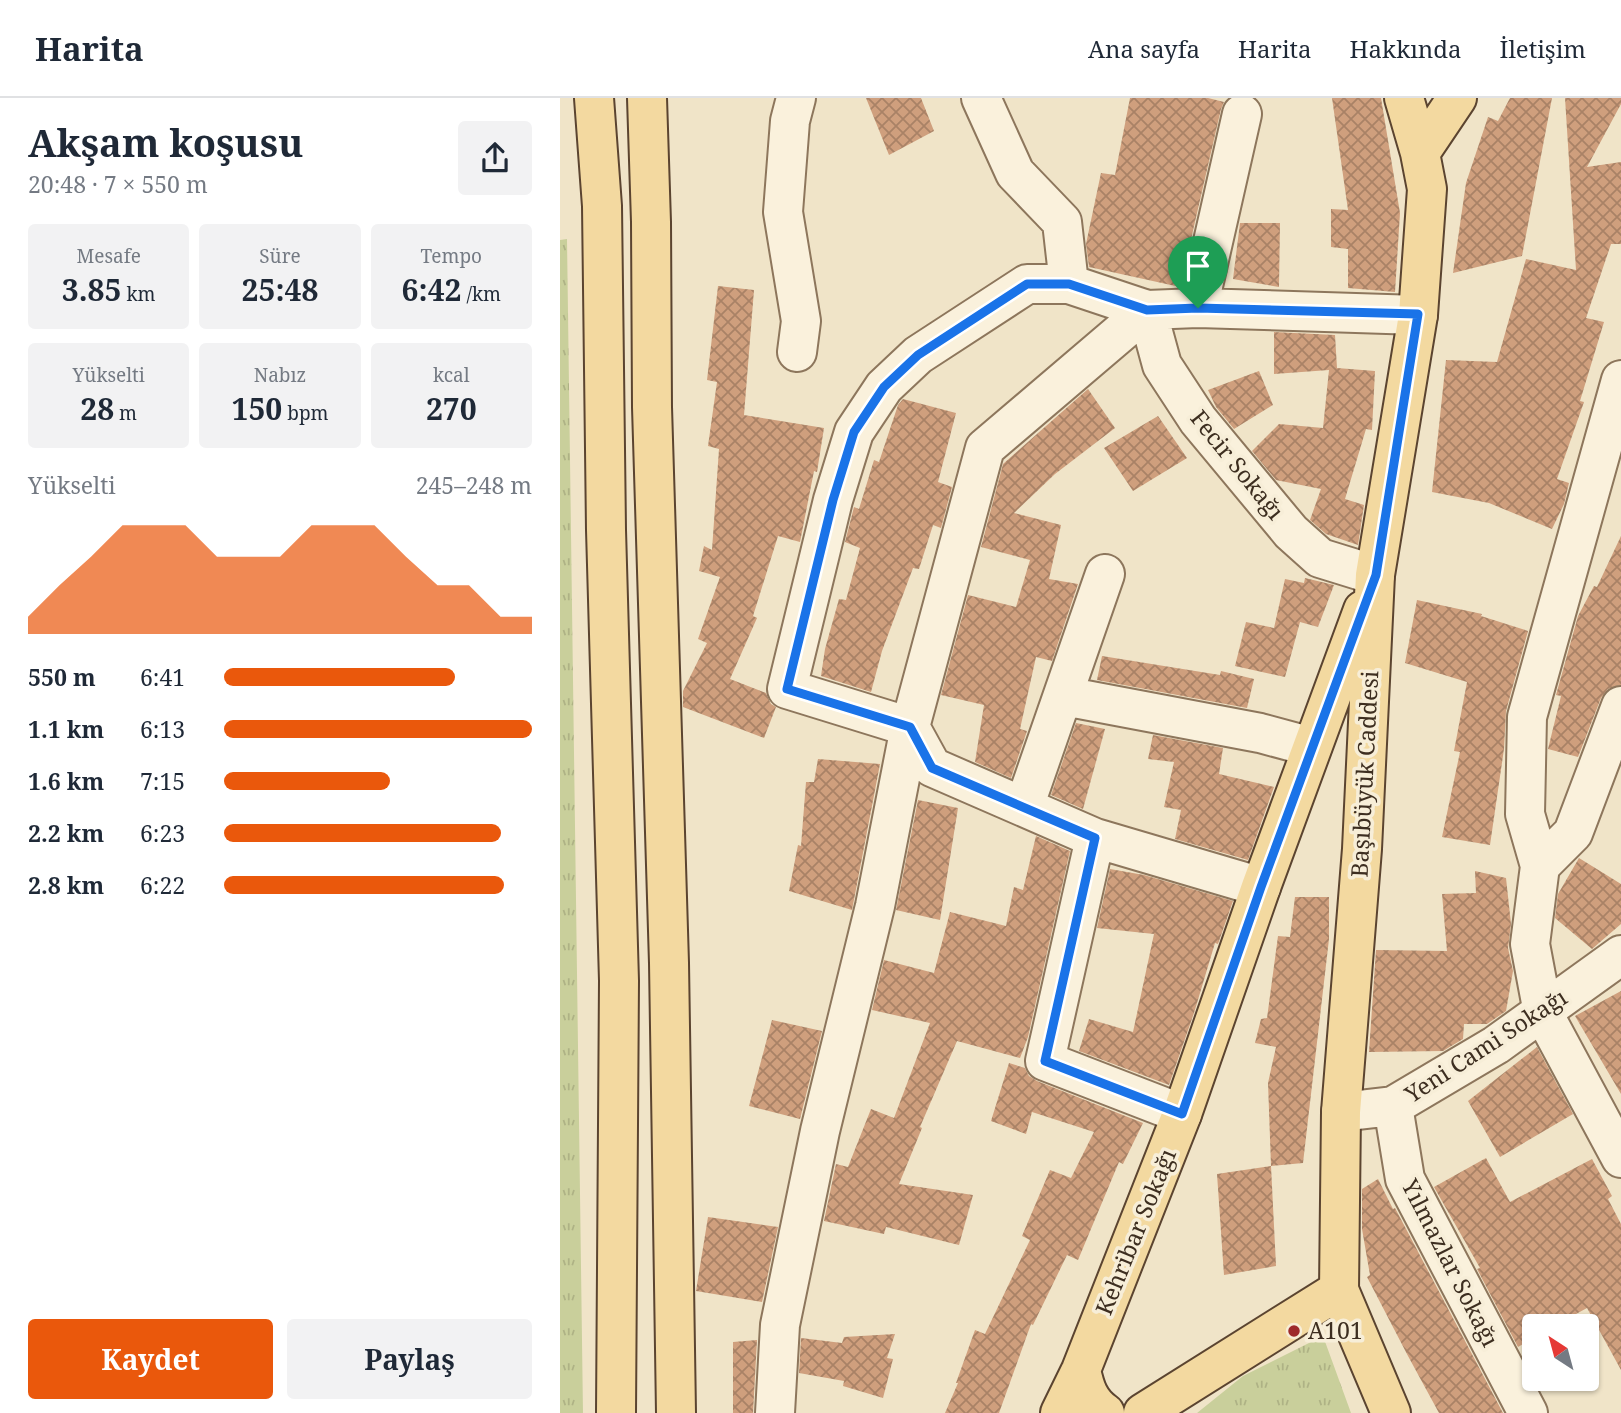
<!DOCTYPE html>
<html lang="tr">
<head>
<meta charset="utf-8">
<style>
	body { margin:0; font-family:"Noto Serif",serif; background:#f2f2f3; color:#1f2937; height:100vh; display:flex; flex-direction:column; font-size:26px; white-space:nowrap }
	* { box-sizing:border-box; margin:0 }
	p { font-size:23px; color:#747a83 }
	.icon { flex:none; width:38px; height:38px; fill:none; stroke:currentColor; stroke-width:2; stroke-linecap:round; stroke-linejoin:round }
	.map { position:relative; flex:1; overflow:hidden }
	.side { display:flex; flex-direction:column; background:#fff; width:560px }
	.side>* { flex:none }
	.needle { width:46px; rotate:324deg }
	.fabs { position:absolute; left:962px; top:1216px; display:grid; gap:14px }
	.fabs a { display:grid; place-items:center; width:77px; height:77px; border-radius:7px; background:#fff; box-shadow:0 2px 5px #0004; font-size:35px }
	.pin { position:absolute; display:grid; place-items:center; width:60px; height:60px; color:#fff; margin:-72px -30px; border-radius:50% 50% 50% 0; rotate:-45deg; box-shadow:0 0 7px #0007 }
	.pin .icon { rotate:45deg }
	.round { display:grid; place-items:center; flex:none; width:74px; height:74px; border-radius:7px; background:#f2f2f3 }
	.overview { display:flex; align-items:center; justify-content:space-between; height:119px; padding:0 28px }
	h1 { font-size:38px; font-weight:700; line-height:52px }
	.stats { display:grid; grid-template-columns:repeat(3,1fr); gap:10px; height:119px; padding:7px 28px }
	.stats div { display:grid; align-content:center; border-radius:7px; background:#f2f2f3; text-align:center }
	.stats b { font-size:30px; font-weight:700 }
	.stats small { font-size:19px; font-weight:400 }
	.stats p { font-size:19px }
	.chart { height:196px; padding:14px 28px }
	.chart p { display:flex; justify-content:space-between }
	.chart svg { width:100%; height:126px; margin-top:7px; fill:#ea580c; opacity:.7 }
	.button { display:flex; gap:14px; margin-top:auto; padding:14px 28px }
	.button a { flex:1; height:80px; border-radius:7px; background:#ea580c; color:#fff; font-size:28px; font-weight:700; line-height:80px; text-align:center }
	.button a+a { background:#f2f2f3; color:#1f2937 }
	ul { padding:0 28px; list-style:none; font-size:23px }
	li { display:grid; grid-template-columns:112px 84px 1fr; align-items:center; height:52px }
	li i { height:18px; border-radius:9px; background:#ea580c }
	header { display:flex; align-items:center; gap:42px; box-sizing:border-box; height:98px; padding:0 35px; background:#fff; border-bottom:2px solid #e0e1e3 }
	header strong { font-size:33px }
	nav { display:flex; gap:38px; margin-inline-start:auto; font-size:24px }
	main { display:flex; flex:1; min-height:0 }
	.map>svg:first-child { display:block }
</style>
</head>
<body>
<header>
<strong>Harita</strong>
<nav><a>Ana sayfa</a><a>Harita</a><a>Hakkında</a><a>İletişim</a></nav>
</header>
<main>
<section class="side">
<div class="overview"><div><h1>Akşam koşusu</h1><p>20:48 · 7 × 550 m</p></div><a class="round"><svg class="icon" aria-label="share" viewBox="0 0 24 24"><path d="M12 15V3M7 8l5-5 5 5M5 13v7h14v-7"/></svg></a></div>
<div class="stats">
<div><p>Mesafe</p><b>3.85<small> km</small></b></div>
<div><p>Süre</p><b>25:48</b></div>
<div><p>Tempo</p><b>6:42<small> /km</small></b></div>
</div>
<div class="stats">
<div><p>Yükselti</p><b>28<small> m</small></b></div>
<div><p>Nabız</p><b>150<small> bpm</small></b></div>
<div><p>kcal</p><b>270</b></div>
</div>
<div class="chart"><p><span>Yükselti</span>245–248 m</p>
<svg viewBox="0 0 160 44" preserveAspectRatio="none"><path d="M0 44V38L10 27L20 17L30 6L40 6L50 6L60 17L70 17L80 17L90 6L100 6L110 6L120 17L130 27L140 27L150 38L160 38V44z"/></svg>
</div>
<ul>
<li><b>550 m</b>6:41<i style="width:75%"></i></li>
<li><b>1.1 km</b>6:13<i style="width:100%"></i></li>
<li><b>1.6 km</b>7:15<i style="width:54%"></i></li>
<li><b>2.2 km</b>6:23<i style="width:90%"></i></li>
<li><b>2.8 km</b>6:22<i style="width:91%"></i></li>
</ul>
<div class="button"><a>Kaydet</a><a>Paylaş</a></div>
</section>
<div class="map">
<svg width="1061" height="1315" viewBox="0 0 1061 1315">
	<defs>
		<pattern id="grass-tufts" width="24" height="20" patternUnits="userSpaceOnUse" patternTransform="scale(1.75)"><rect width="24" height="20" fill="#c9cf9b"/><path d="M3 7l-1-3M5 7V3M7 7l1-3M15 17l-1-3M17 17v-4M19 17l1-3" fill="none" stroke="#aeb285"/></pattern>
		<pattern id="building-cross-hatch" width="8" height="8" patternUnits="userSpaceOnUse" patternTransform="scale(1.75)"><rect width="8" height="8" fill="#cf9f7d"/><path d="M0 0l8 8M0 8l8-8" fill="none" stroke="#a98266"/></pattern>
	</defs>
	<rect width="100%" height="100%" fill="#f0e4c8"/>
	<path fill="url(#grass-tufts)" d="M7 141 23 1315H0V142Z
		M763 1238 791 1315H637L683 1278Z"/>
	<path fill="url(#building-cross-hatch)" d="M306 0H361L374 33 329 57Z
		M570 0H648L664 4 661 11 620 189 529 169 526 146 541 75 555 77Z
		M772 0H821L840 115 835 194 788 190V151L771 149V111L788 112Z
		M950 0H992L962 158 893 175 906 85 928 19 938 23Z
		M1005 0H1061V6L1027 69 1061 64V146H1051L1026 220 1044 224 1020 303 1024 304 997 381 1009 385 1004 406 992 431 929 405 872 394 886 262 937 264 966 161 1016 172Z
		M680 125H720L719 189 673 181Z
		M158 188 194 192 184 317 264 330 257 374 254 373 240 444 218 438 193 518 197 520 170 581 206 595 211 606 216 609 204 640 123 609V593L147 545 138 541 160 479 139 473 144 448 152 452 159 351 148 348 157 284 147 282Z
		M714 234 775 237 777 270 815 273 812 332 806 331 785 401 804 407 798 447 766 436 750 422 761 391 716 382 692 353 719 326 763 330 769 272 714 276Z
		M699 273 713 307 674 331 656 309 648 292Z
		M528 291 555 330 495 376 454 415 501 427 489 481 518 486 492 563 476 559 460 631 467 633 451 680 415 664 424 607 381 597 408 497 456 509 470 462 421 449 443 366Z
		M343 301 396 315 378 384 392 389 381 430 373 427 359 471 353 470 322 553 311 594 261 578 265 551 279 501 286 502 300 450 285 444 294 409 299 411 314 362 319 364 338 307Z
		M598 318 627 360 573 393 544 350Z
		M1061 438V587L1048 591 1041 600 1018 659 988 651 1001 598 996 597 1018 518 1034 488 1037 489Z
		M745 480 774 487 758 529 740 524 725 579 675 568 686 524 714 530 725 481 744 485Z
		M857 502 922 516 921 518 968 533 946 613 944 651 930 747 882 739 900 654 894 653 907 584 845 565Z
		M542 558 660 577 661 573 694 581 687 610 537 582Z
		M516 625 545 631 523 711 491 697Z
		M593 637 663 650 659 676 714 689 688 762 615 741 621 712 604 709 614 664 588 661Z
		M258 661 320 666 292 812 229 793 238 747 241 748 246 684H254Z
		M358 702 398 710 380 822 336 812Z
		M476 738 510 753 468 939 460 960 397 943 360 1029 362 1030 339 1086 413 1097 399 1147 326 1129 324 1136 264 1123 276 1066 288 1069 311 1011 334 1020 370 925 312 912 324 862 374 875 390 814 446 828 454 789 463 792Z
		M1019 760 1061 786V826L1032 851 995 820 998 796Z
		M550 771 584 777 673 803 658 846 655 845 634 915 609 987 519 953 529 921 573 934 594 836 537 830Z
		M915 773 946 780 951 826 948 850 953 873 946 913 927 926H904L903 941 883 953 809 954 816 852 887 853 882 796 916 795Z
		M735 799H769V841L743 1065 711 1068 708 985 716 949 695 945 701 921 707 920 718 838 730 839Z
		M1061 893V996L1015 918Z
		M212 922 262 933 240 1021 189 1008Z
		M977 949 1013 1016 940 1059 908 1003Z
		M449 965 465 970 469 978 477 983 583 1025 563 1066 559 1064 518 1162 507 1157 473 1227 471 1226 439 1315H385L398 1285H396L415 1232 425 1236 470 1142 462 1138 490 1072 511 1080 534 1034 472 1014 466 1036 431 1023Z
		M926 1060 950 1104 1032 1061 1052 1098 1048 1101 1061 1126V1272L1027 1210 994 1228H975V1239L958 1249 917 1171 920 1170 874 1089Z
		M711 1068 716 1168 664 1177 657 1076Z
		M818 1081 833 1111 835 1110 943 1315H879L848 1258 807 1179 810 1177 802 1131V1091Z
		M148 1119 218 1129 202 1204 136 1193Z
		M335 1236 327 1260 333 1261 323 1300 283 1288 284 1283 239 1275 241 1240 282 1245 284 1239Z
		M197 1242 193 1315H173V1244Z"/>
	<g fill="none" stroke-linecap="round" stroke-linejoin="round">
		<defs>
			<path id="minor" d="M236 0 230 23 223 114 241 223 237 254
				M421 0 455 75 502 124 509 186
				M638 210 682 16
				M1061 282 967 619 965 716 980 768 970 846 983 915 1061 1060
				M504 598 700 635 752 649
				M464 709 545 476
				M535 740 485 963 622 1016
				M980 768 1013 735 1061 608
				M701 789 535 740 372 669 350 629 227 591 273 402 294 334 324 289 358 257 467 186H509L587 212 602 267 638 322 731 434 760 460 815 477
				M833 1008 845 1081 968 1315
				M781 1014 833 1008 936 947 1061 857
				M215 1315 220 1227 260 1033 315 808 350 629 425 350 587 212 638 210 858 217"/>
			<path id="major" d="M34 0 42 108 46 432 59 883 56 1315
				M87 0 91 124 92 309 109 865 116 1315
				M860 55 897 0
				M521 1272C525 1290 529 1304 545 1315
				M500 1315 521 1272 622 1016 701 789 803 512
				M583 1315 779 1192
				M831 1315 779 1192 781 1014 802 751 815 477 858 217 867 91 860 55 844 0"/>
		</defs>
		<use href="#minor" stroke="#8d765c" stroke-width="42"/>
		<use href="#major" stroke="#5b4430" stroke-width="42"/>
		<use href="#minor" stroke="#faf1dc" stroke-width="38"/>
		<use href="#major" stroke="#f3d9a0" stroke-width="38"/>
	</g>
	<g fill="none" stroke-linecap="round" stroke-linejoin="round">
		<defs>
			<path id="route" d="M467 186H509L587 212 638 210 858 216 816 477 701 789 622 1016 485 963 535 740 372 670 350 629 227 591 273 402 294 334 324 289 358 257Z"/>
		</defs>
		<use href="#route" stroke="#fff" stroke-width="14"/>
		<use href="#route" stroke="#1a73e8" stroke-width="9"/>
	</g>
	<circle fill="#9e2a2b" stroke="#f7eed8" stroke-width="2.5" cx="734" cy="1233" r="7"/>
	<g text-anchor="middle" stroke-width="7" stroke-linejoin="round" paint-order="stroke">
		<g font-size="23" fill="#3d2e20" stroke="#f7eed8">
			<text transform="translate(677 367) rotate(51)" y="8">Fecir Sokağı</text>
			<text transform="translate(805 676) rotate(-87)" y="8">Başıbüyük Caddesi</text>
			<text transform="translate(926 948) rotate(-33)" y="8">Yeni Cami Sokağı</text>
			<text transform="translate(576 1134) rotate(-68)" y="8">Kehribar Sokağı</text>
			<text transform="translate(890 1165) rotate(63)" y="8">Yılmazlar Sokağı</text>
		</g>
		<g font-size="23" fill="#3d2e20" stroke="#f7eed8" text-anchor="start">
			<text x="748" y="1241">A101</text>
		</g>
	</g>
</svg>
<div class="fabs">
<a><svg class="needle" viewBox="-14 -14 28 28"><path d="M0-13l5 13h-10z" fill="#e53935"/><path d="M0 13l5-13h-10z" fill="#747a83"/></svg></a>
</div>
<div class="pin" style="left:638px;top:210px;background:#1e9e55"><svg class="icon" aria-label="arrive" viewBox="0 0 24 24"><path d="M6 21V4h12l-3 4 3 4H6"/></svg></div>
</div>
</main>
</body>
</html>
